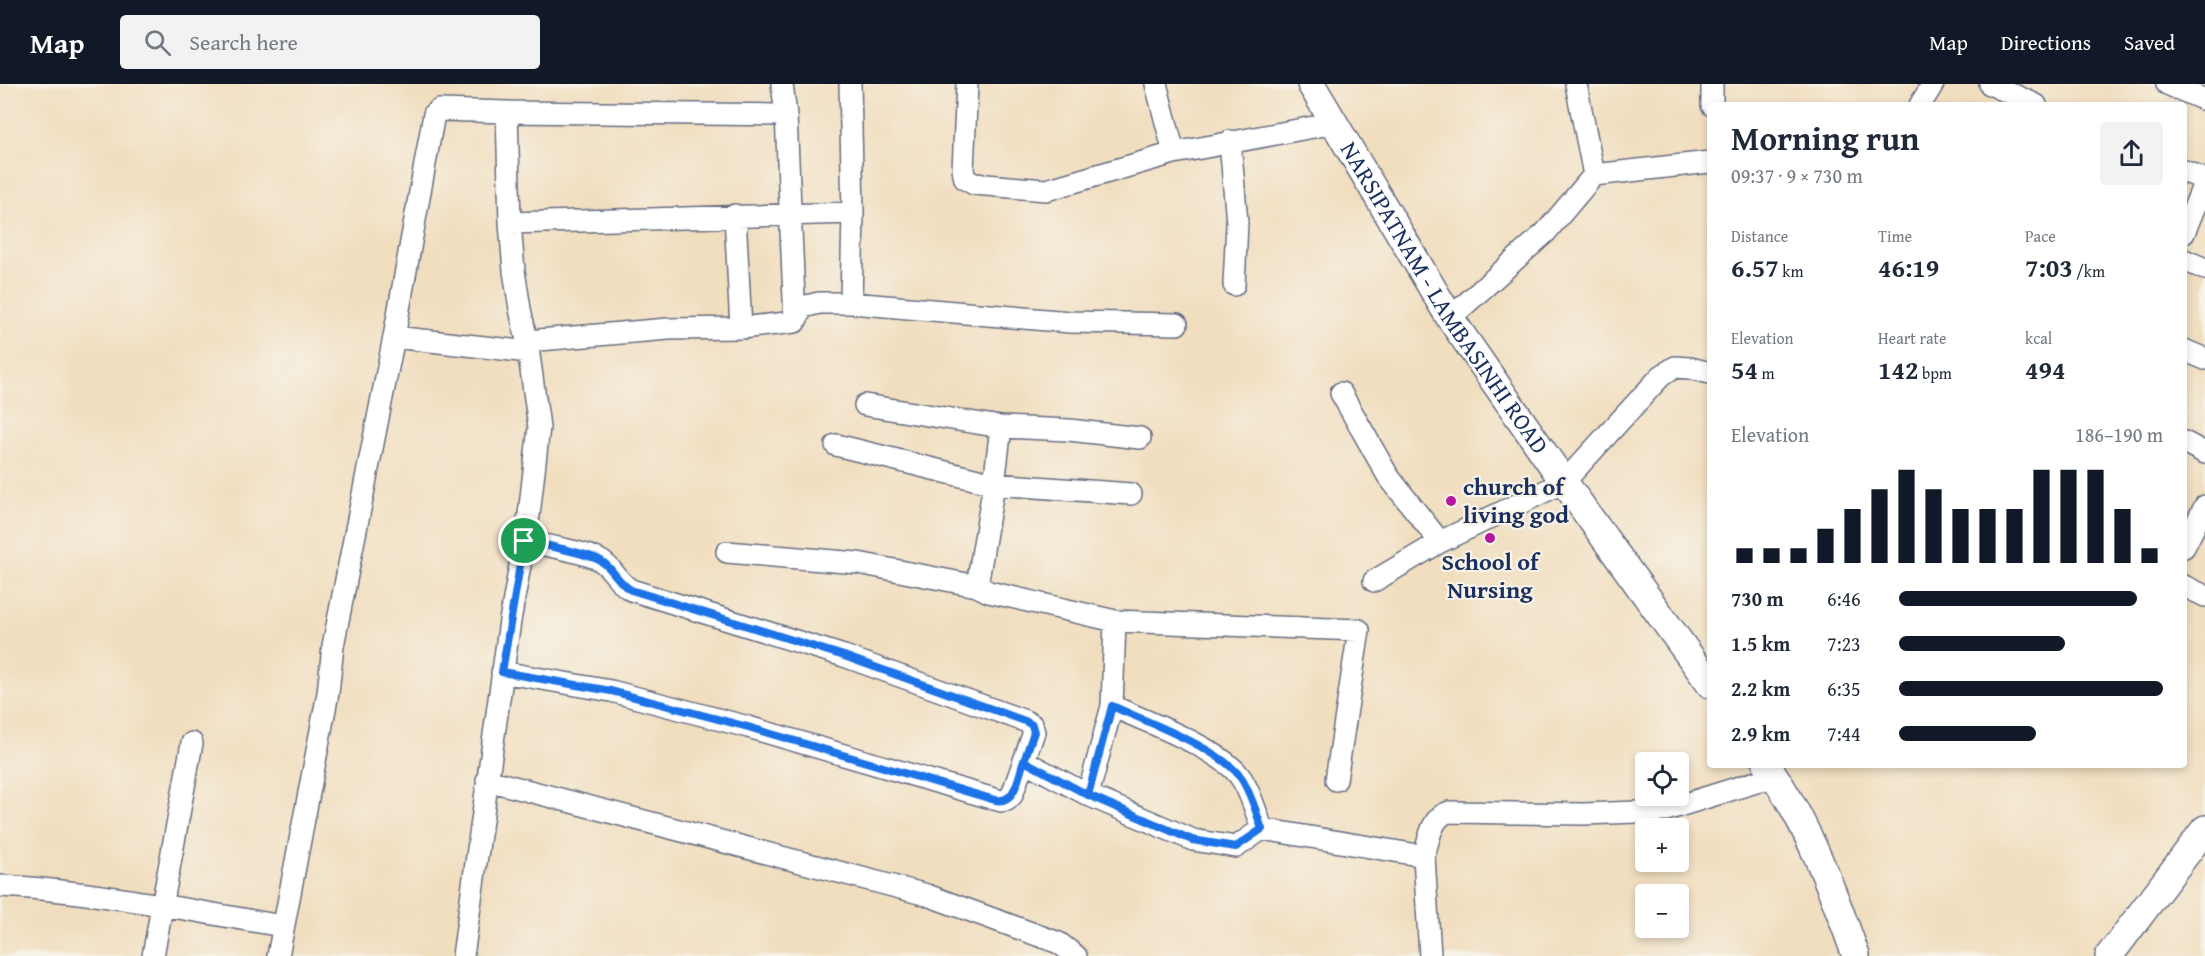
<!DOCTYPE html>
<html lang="en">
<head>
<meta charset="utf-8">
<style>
	body { margin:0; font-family:"Gentium Book Plus",serif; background:#f2f2f3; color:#1f2937; height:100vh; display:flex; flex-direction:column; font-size:22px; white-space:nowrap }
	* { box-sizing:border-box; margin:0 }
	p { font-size:20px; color:#747a83 }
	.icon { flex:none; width:33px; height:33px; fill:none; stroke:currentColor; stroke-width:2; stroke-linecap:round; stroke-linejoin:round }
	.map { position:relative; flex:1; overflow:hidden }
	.drawer { position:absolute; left:1707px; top:18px; width:480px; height:666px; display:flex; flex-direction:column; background:#fff; border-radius:6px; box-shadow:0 3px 9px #0003 }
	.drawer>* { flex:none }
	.tools { position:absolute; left:1635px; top:668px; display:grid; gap:12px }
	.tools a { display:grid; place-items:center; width:54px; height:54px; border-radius:6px; background:#fff; box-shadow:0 3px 9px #0003; font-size:30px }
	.pin { position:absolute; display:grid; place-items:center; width:51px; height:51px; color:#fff; margin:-26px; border:3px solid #fff; border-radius:50%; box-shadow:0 2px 6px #0007 }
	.round { display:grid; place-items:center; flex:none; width:63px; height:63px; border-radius:6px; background:#f2f2f3 }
	.head { display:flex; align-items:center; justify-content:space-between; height:102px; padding:0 24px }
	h1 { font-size:33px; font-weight:700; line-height:45px }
	.stats { display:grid; grid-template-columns:repeat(3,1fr); gap:9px; height:102px; padding:6px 24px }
	.stats div { display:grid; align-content:center }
	.stats b { font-size:26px; font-weight:700 }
	.stats small { font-size:16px; font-weight:400 }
	.stats p { font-size:16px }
	.chart { height:168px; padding:12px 24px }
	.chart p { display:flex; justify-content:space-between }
	.chart svg { width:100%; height:108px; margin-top:6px; stroke:#111827; stroke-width:6 }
	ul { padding:0 24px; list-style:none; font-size:20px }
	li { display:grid; grid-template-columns:96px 72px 1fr; align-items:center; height:45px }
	li i { height:15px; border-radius:8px; background:#111827 }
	header { display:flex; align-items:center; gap:36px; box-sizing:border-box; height:84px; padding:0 30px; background:#111827; color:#fff }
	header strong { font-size:28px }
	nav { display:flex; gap:33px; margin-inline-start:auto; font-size:21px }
	.search { width:420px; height:54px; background:#f2f2f3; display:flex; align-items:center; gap:15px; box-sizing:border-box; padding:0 21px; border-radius:6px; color:#747a83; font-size:22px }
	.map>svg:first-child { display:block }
</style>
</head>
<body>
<header>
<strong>Map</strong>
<div class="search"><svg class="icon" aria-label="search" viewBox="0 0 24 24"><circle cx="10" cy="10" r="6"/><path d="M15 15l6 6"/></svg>Search here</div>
<nav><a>Map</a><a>Directions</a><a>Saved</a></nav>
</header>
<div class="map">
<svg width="2205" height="872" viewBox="0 0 2205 872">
	<rect width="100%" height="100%" fill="#f7f3e8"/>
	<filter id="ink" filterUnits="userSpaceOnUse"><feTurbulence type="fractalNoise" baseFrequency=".0167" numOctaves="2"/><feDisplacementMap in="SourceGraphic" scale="12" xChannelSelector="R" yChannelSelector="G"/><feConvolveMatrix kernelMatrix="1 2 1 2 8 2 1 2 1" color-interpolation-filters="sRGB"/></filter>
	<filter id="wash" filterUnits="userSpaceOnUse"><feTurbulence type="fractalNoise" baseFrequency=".008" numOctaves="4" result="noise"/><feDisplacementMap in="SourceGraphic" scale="24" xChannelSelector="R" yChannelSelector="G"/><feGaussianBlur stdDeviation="1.35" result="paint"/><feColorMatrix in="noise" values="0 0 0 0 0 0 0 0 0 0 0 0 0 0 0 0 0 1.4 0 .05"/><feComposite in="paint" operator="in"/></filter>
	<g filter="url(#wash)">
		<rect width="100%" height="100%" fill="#f1debf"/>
	</g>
	<g filter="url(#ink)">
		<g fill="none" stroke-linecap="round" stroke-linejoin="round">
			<defs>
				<path id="minor" d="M850 0 853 129 851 219
					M967 0 963 86 965 95 974 100 1046 106 1174 69 1335 39
					M1156 0 1174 69
					M1712 0V21
					M1990 0 2036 21
					M2167 0 2205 16
					M1920 21 1933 0
					M1230 57 1237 139 1234 201
					M2184 87 2205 96
					M1594 91 1710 78
					M735 131 741 244
					M510 139 853 129
					M2184 149 2205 97
					M2184 176 2205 185
					M1450 234 1546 148 1594 91 1576 0
					M795 238 803 223 819 219H851L1070 238 1177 240
					M394 253 529 268
					M527 257 668 245 741 244 795 238 786 31
					M2184 266 2205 275
					M1341 309 1388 392 1440 458
					M865 321 1001 343 1069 346 1140 354
					M2184 358 2205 369
					M836 361 994 400 1131 410
					M2184 463 2205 422
					M727 468 858 479 977 502 989 508 1115 537 1359 546 1336 696
					M1374 497 1440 458 1564 398 1661 292 1675 283 1690 284 1710 289
					M977 502 994 400 1001 343
					M2184 502 2205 512
					M502 588 611 607 748 643 1001 717 1007 716 1012 711 1034 648 1032 641 1025 637 844 572 631 506C617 498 614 485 601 477 587 468 542 461 524 457
					M1112 622C1145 637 1222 665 1241 694 1251 709 1256 728 1262 745
					M1024 677 1088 711 1193 756 1236 763 1262 745 1424 772C1429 756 1431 733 1449 728L1584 730 1663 727 1775 692
					M487 696 927 811 1059 859 1076 872
					M1088 711 1112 622 1115 537
					M1424 772 1430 872
					M0 802C95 807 189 826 282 842
					M153 872 192 659
					M278 872 328 609 333 562 394 253 434 30 439 26 507 28
					M463 872 510 537 529 431 539 343 527 257 520 225 514 187 510 139 507 28 786 31 782 0"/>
				<g id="major">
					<path id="s1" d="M1311 0 1450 234 1564 398 1710 600"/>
					<path d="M1767 681C1807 738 1833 807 1856 872"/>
					<path d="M2109 872 2205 745"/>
				</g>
			</defs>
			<use href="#minor" stroke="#666c80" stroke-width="24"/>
			<use href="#major" stroke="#666c80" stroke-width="30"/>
			<use href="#minor" stroke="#fff" stroke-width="21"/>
			<use href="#major" stroke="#fff" stroke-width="27"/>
		</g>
	</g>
	<g fill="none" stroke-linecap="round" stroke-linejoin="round" filter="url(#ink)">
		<defs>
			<path id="route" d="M524 457 502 588 611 607 748 643 995 716C1016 720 1018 693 1024 677L1088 711 1192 756 1236 763 1262 745C1256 728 1251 709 1241 694 1222 665 1145 637 1112 622L1088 711 1024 677 1034 648 1032 641 1025 637 844 572 631 506C617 498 614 485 601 477 586 468 542 461 524 457"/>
		</defs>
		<use href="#route" stroke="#fff" stroke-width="12"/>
		<use href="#route" stroke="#1a73e8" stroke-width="8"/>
	</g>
	<g fill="#b5179e" stroke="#f7f3e8" stroke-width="2">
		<circle cx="1451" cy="417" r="6"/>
		<circle cx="1490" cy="454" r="6"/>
	</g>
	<g text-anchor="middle" stroke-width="4.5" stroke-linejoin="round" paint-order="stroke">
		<g font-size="24" fill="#1b2f5e" stroke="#f7f3e8">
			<text dy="8" stroke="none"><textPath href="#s1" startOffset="252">NARSIPATNAM - LAMBASINHI ROAD</textPath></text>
		</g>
		<g font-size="24" font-weight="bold" fill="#1b2f5e" stroke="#f7f3e8" text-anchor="start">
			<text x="1463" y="411">church of<tspan x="1463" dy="28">living god</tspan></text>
			<text x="1490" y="486" text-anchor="middle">School of<tspan x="1490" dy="28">Nursing</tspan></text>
		</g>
	</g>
</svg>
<div class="tools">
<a><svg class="icon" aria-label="locate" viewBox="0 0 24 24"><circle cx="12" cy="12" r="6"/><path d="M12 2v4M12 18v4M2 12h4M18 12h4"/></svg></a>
<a>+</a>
<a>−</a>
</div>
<div class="pin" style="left:524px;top:457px;background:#1e9e55"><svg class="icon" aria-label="arrive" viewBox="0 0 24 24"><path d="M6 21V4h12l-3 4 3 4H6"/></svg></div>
<section class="drawer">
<div class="head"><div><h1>Morning run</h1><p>09:37 · 9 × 730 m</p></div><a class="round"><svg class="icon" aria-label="share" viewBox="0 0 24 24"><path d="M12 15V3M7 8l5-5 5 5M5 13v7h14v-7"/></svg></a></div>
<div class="stats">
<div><p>Distance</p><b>6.57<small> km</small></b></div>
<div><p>Time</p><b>46:19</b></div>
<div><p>Pace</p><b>7:03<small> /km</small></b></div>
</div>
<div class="stats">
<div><p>Elevation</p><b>54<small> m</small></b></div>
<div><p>Heart rate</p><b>142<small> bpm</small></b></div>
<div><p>kcal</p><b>494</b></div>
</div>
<div class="chart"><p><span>Elevation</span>186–190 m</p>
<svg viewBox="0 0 160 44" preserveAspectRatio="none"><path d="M5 44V38M15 44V38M25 44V38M35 44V30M45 44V22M55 44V14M65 44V6M75 44V14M85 44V22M95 44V22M105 44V22M115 44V6M125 44V6M135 44V6M145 44V22M155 44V38"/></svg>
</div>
<ul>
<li><b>730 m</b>6:46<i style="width:90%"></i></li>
<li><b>1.5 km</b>7:23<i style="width:63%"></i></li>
<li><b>2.2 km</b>6:35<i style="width:100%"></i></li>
<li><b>2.9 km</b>7:44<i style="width:52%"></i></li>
</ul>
</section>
</div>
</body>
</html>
